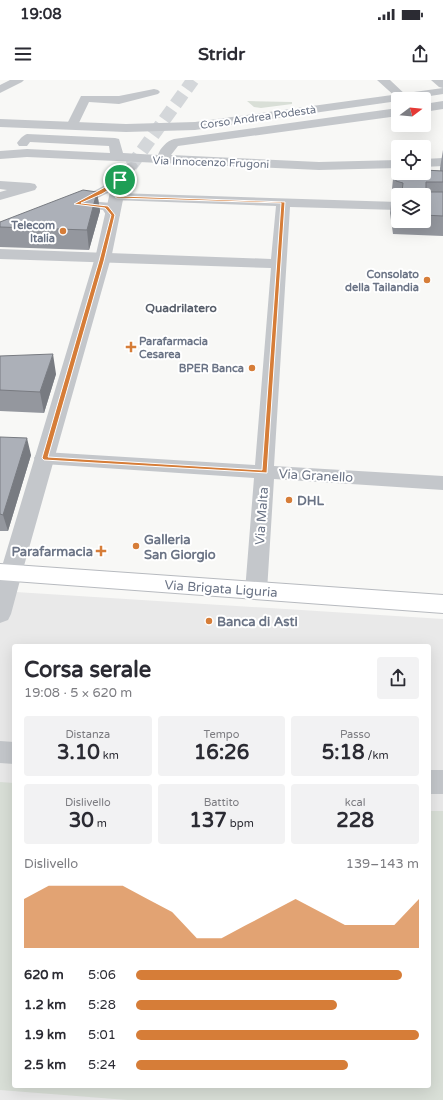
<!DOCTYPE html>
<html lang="it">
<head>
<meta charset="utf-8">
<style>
	body { margin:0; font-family:"Varela Round",sans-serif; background:#f2f2f3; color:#2b2b33; height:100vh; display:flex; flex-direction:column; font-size:15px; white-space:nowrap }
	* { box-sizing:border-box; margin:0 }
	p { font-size:13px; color:#7c7c81 }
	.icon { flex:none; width:22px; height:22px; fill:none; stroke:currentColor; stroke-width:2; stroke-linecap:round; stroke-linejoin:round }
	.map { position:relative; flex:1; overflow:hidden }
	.drawer { position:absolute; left:12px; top:564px; width:419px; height:444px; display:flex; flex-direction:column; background:#fff; border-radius:4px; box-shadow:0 4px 16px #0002 }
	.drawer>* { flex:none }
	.needle { width:26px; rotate:74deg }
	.controls { position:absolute; left:391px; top:12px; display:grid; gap:8px }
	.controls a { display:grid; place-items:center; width:40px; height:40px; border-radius:4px; background:#fff; box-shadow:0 4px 16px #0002; font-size:20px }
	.pin { position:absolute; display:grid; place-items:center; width:34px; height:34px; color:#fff; margin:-17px; border:2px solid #fff; border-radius:50%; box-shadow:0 1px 4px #0007 }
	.round { display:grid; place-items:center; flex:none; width:42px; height:42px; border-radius:4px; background:#f2f2f3 }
	.summary { display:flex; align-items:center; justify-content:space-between; height:68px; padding:0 12px }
	h1 { font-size:22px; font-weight:800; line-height:30px }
	.figures { display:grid; grid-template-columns:repeat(3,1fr); gap:6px; height:68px; padding:4px 12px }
	.figures div { display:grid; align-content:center; border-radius:4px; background:#f2f2f3; text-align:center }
	.figures b { font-size:20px; font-weight:800 }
	.figures small { font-size:11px; font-weight:400 }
	.figures p { font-size:11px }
	.chart { height:112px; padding:8px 12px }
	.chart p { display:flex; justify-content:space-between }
	.chart svg { width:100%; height:72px; margin-top:4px; fill:#d67d38; opacity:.7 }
	ul { padding:0 12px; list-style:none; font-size:13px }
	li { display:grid; grid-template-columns:64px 48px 1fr; align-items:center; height:30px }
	li i { height:10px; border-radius:5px; background:#d67d38 }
	.status { display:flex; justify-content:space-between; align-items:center; height:28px; padding:0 20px; background:#fff; direction:ltr }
	.status svg { height:11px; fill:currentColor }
	header { display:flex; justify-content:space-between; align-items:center; height:52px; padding:0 12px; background:#fff; font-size:18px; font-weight:800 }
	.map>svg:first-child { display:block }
</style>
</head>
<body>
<div class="status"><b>19:08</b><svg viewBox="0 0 49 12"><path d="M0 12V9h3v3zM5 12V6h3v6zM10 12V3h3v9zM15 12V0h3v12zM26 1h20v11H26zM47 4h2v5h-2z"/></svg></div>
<header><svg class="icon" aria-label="menu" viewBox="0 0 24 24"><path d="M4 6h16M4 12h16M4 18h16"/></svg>Stridr<svg class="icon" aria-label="share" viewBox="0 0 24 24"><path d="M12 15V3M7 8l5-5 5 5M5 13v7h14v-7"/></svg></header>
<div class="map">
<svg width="443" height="1020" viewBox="0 0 443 1020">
	<rect width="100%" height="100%" fill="#f8f8f6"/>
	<path fill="#e9e9e9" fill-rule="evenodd" d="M0 511 443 539V1020H0ZM14 566H429V1006H14Z"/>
	<path fill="#d9dfd7" d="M247 21 292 22V24L261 28 254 27Z
		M0 702 14 703V1006H429V731H443V1020H127L0 1010Z"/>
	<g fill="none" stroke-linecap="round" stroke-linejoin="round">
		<path stroke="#d4d7da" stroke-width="13" stroke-dasharray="13 6" stroke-linecap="butt" d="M131 86 193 0"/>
		<defs>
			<path id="secondary" d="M0 484 443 515V533L0 500Z"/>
		</defs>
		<use href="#secondary" stroke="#b7babf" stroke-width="2"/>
		<path fill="#c4c7cb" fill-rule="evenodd" d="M10 0H24L22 2 0 13V5Z
			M377 0H390L408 17 406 19H398Z
			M431 0H443V8L439 7Z
			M154 9 158 10 160 12 158 14 119 24 89 22 76 49H68L66 46 81 16H119Z
			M443 21V29L424 32V24Z
			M398 28V36L178 66 171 75 319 82 398 80V88L319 90 27 77 0 79V71L27 69 110 73 109 66 30 62 27 66H19L17 63C20 59 22 56 27 54L115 58 119 59 123 73 158 75C160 68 167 61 174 59Z
			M443 78V86L424 87V79Z
			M0 101 30 103 35 104 37 107 35 110 0 120V112L7 110 0 109Z
			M117 113 398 122V130L290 127 274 386 443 396V410L274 399 267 511 264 517 256 519 248 517 245 511 254 398 44 384 37 383 34 378 37 373 44 372 255 385 271 188 0 179V169L271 179 276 126 112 120 110 117 112 114Z
			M76 120 112 123 120 135 118 138 113 139 108 138 103 130 71 127 69 124 71 121Z
			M11 485 19 487 22 493 11 534 8 540 0 543V494L3 487Z
			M0 661 14 662V684L0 683Z
			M429 690H443V714H429Z"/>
		<path fill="#c4c7cb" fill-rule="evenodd" d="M443 8V14L411 19H398V21L195 50 126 52 0 47V39L126 44 195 42Z
			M131 82 136 83 138 86 127 100 112 174 22 493 19 499 11 501 3 499 0 493 96 174 110 112 75 129 70 130 65 129 63 126 65 123C82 116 102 110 115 97 121 91 123 84 131 82Z"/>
		<use href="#secondary" fill="#fff" fill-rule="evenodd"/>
	</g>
	<path fill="#94979e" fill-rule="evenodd" d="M443 70V156L393 154 390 133 392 116V109L394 89 440 91V88ZM398 115H424V141H398Z
		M97 112 100 131 89 170 0 167V142Z
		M0 276 56 294 44 333 0 331Z
		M0 357 31 375 8 451H0Z"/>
	<path fill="#787b81" d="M97 112 100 131 89 170 87 150Z
		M53 274 56 294 44 333 40 312Z
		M27 358 31 375 8 451 3 435Z"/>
	<path fill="#acb0b8" stroke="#787b81" d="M394 89 398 90V93H424V90L443 91V102H426V112H443V136L424 135V115H398V135H396L393 113 402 112 403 103 396 101Z
		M83 110 97 112 87 150 0 147V142Z
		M53 274 40 312 0 310V276Z
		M0 357 27 358 3 435 0 434Z"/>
	<path fill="#d67d38" stroke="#fff" fill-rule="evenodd" d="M120 99 122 100 120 116 285 122 267 393 44 380 42 378 99 181 111 135 105 128 74 124ZM118 104 115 117 117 118 281 123 262 390 48 377 104 181 115 135 108 126 81 123 102 114Z"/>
	<g fill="#d67d38" stroke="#fff" stroke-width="1.5">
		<circle cx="63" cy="151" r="4"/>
		<circle cx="427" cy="200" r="4"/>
		<path d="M129 261h4v4h4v4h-4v4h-4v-4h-4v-4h4z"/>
		<circle cx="252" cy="288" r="4"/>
		<circle cx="289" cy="420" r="4"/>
		<circle cx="136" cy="466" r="4"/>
		<path d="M99 465h4v4h4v4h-4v4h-4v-4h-4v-4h4z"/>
		<circle cx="209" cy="541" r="4"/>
	</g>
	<g text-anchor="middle" stroke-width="4" stroke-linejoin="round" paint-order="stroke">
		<g font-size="11" fill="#6a7385" stroke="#fff">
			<text transform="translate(258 37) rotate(-8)" y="4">Corso Andrea Podestà</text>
			<text transform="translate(211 82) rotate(2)" y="4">Via Innocenzo Frugoni</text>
		</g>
		<g font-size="11" font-weight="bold" fill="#6a7385" stroke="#fff" text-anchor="end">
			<text x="55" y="149">Telecom<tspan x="55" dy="13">Italia</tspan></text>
			<text x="419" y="198">Consolato<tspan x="419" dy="13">della Tailandia</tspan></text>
			<text x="139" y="265" text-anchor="start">Parafarmacia<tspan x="139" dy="13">Cesarea</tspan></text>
			<text x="244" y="292">BPER Banca</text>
		</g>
		<g font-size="12" font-weight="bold" fill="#575e6a" stroke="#fff">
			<text x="181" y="232">Quadrilatero</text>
		</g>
		<g font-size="13" fill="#6a7385" stroke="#fff">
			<text transform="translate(316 395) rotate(3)" y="5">Via Granello</text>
			<text transform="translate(261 436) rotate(-86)" y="5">Via Malta</text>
			<text transform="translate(221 508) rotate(4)" y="5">Via Brigata Liguria</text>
		</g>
		<g font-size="13" font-weight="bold" fill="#6a7385" stroke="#fff" text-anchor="start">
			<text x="297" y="425">DHL</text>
			<text x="144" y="464">Galleria<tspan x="144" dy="15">San Giorgio</tspan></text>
			<text x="93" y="476" text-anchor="end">Parafarmacia</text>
			<text x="217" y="546">Banca di Asti</text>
		</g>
	</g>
</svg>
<div class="controls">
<a><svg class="needle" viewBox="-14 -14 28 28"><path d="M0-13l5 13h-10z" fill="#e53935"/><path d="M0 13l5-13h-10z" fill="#7c7c81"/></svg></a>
<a><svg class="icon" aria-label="locate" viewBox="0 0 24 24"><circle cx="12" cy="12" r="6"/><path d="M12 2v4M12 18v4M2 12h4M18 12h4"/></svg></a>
<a><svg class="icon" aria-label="layers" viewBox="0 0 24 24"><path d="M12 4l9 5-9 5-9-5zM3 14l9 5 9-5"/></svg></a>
</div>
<div class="pin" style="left:120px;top:100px;background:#1e9e55"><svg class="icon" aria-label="arrive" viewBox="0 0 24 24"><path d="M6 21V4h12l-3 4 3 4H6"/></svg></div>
<section class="drawer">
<div class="summary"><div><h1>Corsa serale</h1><p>19:08 · 5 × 620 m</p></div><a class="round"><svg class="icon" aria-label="share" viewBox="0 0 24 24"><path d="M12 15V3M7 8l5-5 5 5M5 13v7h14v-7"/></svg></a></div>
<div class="figures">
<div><p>Distanza</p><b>3.10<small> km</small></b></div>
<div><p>Tempo</p><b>16:26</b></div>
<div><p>Passo</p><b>5:18<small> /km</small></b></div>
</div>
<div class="figures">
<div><p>Dislivello</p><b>30<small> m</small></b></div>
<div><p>Battito</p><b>137<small> bpm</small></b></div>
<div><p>kcal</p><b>228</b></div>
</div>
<div class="chart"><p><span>Dislivello</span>139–143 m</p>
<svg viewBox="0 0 160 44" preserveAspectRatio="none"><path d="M0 44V14L10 6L20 6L30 6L40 6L50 14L60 22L70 38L80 38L90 30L100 22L110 14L120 22L130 30L140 30L150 30L160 14V44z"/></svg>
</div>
<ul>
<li><b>620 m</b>5:06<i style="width:94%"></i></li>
<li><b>1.2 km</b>5:28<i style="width:71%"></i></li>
<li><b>1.9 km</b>5:01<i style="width:100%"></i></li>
<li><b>2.5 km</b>5:24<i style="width:75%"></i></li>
</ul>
</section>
</div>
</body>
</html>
